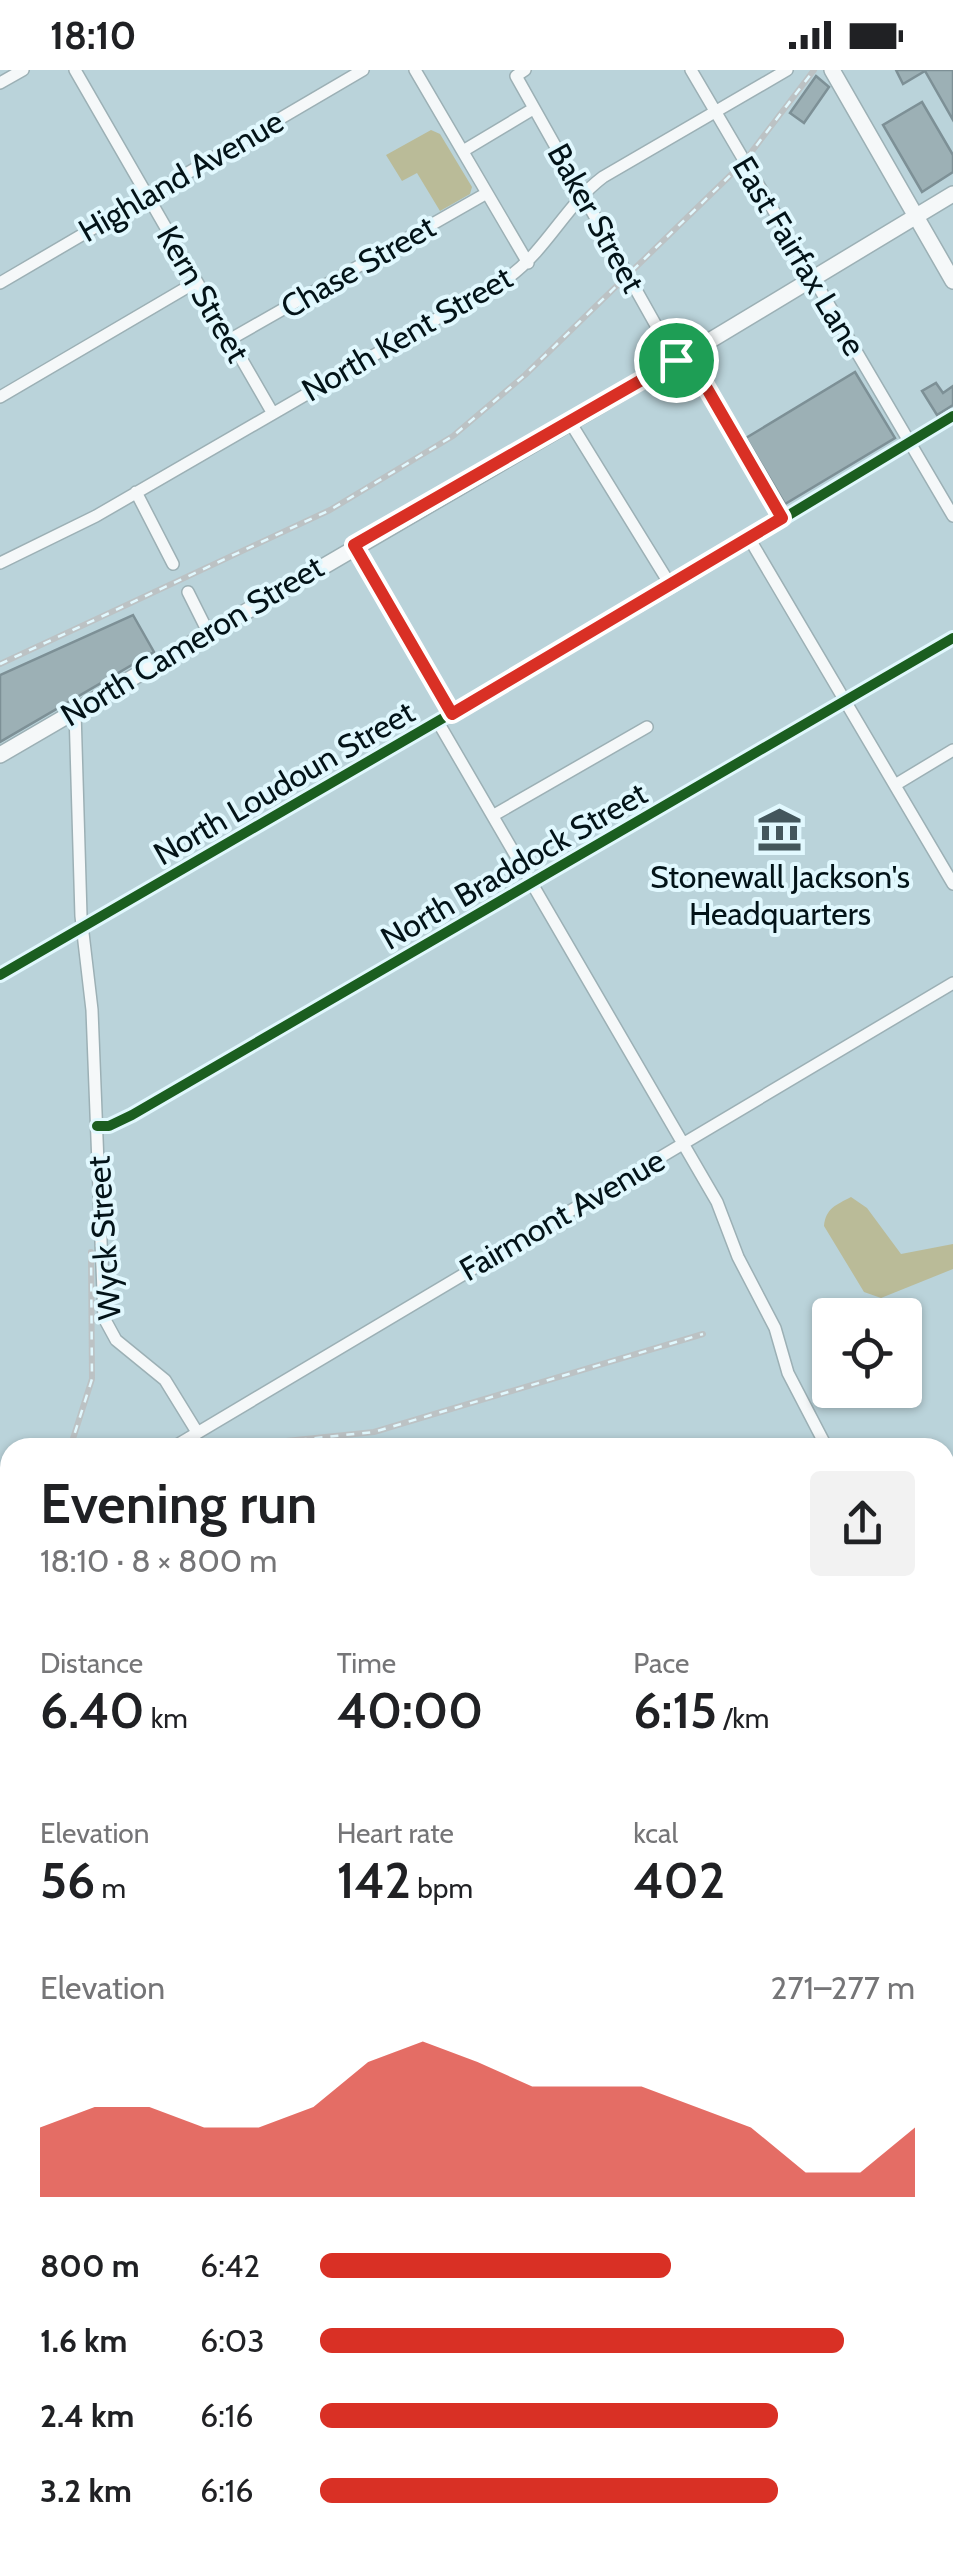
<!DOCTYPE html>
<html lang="en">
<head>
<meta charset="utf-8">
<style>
	body { margin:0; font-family:Cabin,sans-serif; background:#f2f2f2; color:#202124; height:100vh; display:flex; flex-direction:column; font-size:38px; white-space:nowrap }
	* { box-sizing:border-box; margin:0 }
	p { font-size:32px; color:#757577 }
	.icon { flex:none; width:55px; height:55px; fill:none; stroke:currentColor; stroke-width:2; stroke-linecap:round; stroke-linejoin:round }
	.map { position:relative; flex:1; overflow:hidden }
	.panel { position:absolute; left:0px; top:1368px; width:955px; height:1112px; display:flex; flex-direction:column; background:#fff; border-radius:30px 30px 0 0; box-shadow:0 2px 8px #0004 }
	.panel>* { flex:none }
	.buttons { position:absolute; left:812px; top:1228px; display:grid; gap:20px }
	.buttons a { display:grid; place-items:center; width:110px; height:110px; border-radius:10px; background:#fff; box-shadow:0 2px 8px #0004; font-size:50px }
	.pin { position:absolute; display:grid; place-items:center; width:85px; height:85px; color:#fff; margin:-42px; border:5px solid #fff; border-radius:50%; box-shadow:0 2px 10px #0007 }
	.round { display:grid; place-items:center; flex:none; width:105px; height:105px; border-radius:10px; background:#f2f2f2 }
	.head { display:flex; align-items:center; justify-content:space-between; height:170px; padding:0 40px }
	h1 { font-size:55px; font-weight:600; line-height:75px }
	.figures { display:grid; grid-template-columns:repeat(3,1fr); gap:15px; height:170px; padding:10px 40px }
	.figures div { display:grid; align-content:center }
	.figures b { font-size:50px; font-weight:600 }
	.figures small { font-size:28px; font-weight:400 }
	.figures p { font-size:28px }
	.chart { height:280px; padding:20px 40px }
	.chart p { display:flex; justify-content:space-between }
	.chart svg { width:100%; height:180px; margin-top:10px; fill:#d93025; opacity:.7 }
	ul { padding:0 40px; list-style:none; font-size:32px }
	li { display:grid; grid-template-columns:160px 120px 1fr; align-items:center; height:75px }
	li i { height:25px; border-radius:12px; background:#d93025 }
	.status { display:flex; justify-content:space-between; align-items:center; height:70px; padding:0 50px; background:#fff; direction:ltr }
	.status svg { height:28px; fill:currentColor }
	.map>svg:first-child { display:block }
</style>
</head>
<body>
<div class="status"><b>18:10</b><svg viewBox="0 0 49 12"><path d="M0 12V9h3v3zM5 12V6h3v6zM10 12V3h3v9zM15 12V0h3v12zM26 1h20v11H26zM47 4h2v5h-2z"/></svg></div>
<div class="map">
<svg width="953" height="2479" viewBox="0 0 953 2479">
	<rect width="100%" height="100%" fill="#bad3da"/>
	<path fill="#babb98" d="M431 60 440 64 472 117 470 124 440 141 417 103 402 111 386 85Z
		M851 1127 867 1138 901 1184 953 1174V1199L881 1228 864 1222 824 1156C826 1138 836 1135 851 1127Z"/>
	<path fill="#9cb0b5" stroke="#7d9096" stroke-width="2.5" d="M896 0H953V50L925 1 903 14Z
		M816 6 829 17 804 53 790 43Z
		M922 32 953 85V102L922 122 883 55Z
		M855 302 895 368 785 434 746 368Z
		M936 313 943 323 953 316V335L937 345 922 321Z
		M133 545 154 582 0 672V605Z
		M784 744 798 770 787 776 784 771 770 779 761 762Z"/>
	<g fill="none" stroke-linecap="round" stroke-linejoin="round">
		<defs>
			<path id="minor" d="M75 0 272 342
				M415 0 528 193
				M525 0 516 6 676 291
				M691 0 953 446
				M0 13 23 0
				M463 81 533 39
				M0 213 363 0
				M229 270 487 123
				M687 284 782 448
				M0 327 196 212
				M570 352 671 516
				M136 422 173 494
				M749 468 953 814
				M354 475 451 644
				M0 493 96 446 509 207C547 179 566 135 603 107L787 0
				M188 522 208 562
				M75 641 81 846 92 940 104 1248 116 1270 165 1310 197 1362
				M438 652 717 1132 738 1187 775 1258 788 1303 827 1378
				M895 715 953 680
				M494 745 647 657
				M0 905 671 516 953 346
				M97 1056H109L132 1045 953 568
				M172 1378 953 913
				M945 1399 953 1395"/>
			<path id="major" d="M832 0 953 211
				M0 685 676 291 953 124
				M0 1422 10 1439
				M0 1482 10 1476"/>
		</defs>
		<use href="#minor" stroke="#9cb0b5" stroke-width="14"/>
		<use href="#major" stroke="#9cb0b5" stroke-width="18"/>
		<use href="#minor" stroke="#f5f8f9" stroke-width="11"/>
		<use href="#major" stroke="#f5f8f9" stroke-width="15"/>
		<defs>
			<path id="rail" d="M0 594 330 440 453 366 525 305 743 93 814 0
				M70 1378 92 1309 91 1182
				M219 1378 374 1362 703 1264
				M0 1461 10 1454
				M0 1511 10 1505"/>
		</defs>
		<use href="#rail" stroke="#bcc2c4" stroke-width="6"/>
		<use href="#rail" stroke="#e1f8fe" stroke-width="2.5" stroke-dasharray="8" stroke-linecap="butt"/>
		<defs>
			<path id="cycleway" d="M0 905 671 516 953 346
				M97 1056H109L132 1045 953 568"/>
		</defs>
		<use href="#cycleway" stroke="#e1f8fe" stroke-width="16"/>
		<use href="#cycleway" stroke="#1b5e20" stroke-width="10"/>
	</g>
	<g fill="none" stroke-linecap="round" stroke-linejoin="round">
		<defs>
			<path id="route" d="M687 284 782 448 452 644 354 475Z"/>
		</defs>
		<use href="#route" stroke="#fff" stroke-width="20"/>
		<use href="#route" stroke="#d93025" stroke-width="12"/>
	</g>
	<defs>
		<symbol id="museum-bare" viewBox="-9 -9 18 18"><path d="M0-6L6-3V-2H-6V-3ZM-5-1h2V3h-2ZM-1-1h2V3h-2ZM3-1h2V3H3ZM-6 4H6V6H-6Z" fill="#43565c" stroke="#e1f8fe" stroke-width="2.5" paint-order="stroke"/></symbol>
	</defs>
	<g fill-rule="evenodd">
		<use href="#museum-bare" x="748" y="728" width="63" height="63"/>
	</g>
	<g text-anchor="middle" stroke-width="8" stroke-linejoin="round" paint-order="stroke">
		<g font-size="32" fill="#031318" stroke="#e1f8fe">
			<text transform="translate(181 106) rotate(-30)" y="11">Highland Avenue</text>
			<text transform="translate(596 148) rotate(61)" y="11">Baker Street</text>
			<text transform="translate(799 186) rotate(59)" y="11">East Fairfax Lane</text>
			<text transform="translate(358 197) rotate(-30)" y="11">Chase Street</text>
			<text transform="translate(203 224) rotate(60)" y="11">Kern Street</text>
			<text transform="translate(407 264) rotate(-30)" y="11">North Kent Street</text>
			<text transform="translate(192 571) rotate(-31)" y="11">North Cameron Street</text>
			<text transform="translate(284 713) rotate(-30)" y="11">North Loudoun Street</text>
			<text transform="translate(514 796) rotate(-30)" y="11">North Braddock Street</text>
			<text transform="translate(562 1145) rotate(-30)" y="11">Fairmont Avenue</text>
			<text transform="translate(104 1168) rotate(-94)" y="11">Wyck Street</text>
		</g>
		<g font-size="32" fill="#031318" stroke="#e1f8fe">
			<text x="780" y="818">Stonewall Jackson's<tspan x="780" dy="37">Headquarters</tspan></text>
		</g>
	</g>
</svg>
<div class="buttons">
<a><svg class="icon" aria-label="locate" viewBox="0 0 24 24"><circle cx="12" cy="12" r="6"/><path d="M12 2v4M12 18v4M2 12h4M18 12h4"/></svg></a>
</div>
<div class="pin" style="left:676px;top:290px;background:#1e9e55"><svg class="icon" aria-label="arrive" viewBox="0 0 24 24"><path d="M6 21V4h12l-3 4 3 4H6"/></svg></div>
<section class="panel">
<div class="head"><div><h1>Evening run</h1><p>18:10 · 8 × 800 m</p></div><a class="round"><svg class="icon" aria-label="share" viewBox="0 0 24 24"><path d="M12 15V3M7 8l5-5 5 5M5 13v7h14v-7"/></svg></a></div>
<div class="figures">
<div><p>Distance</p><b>6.40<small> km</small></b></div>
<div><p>Time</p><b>40:00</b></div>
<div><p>Pace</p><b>6:15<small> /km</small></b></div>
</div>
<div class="figures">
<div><p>Elevation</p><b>56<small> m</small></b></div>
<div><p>Heart rate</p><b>142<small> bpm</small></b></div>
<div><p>kcal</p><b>402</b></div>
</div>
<div class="chart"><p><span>Elevation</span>271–277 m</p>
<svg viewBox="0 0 160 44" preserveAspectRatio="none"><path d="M0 44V27L10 22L20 22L30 27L40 27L50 22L60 11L70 6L80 11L90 17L100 17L110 17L120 22L130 27L140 38L150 38L160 27V44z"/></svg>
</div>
<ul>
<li><b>800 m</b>6:42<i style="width:59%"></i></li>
<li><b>1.6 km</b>6:03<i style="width:88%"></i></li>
<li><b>2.4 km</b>6:16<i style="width:77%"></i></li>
<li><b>3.2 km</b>6:16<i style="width:77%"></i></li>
</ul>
</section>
</div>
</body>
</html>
